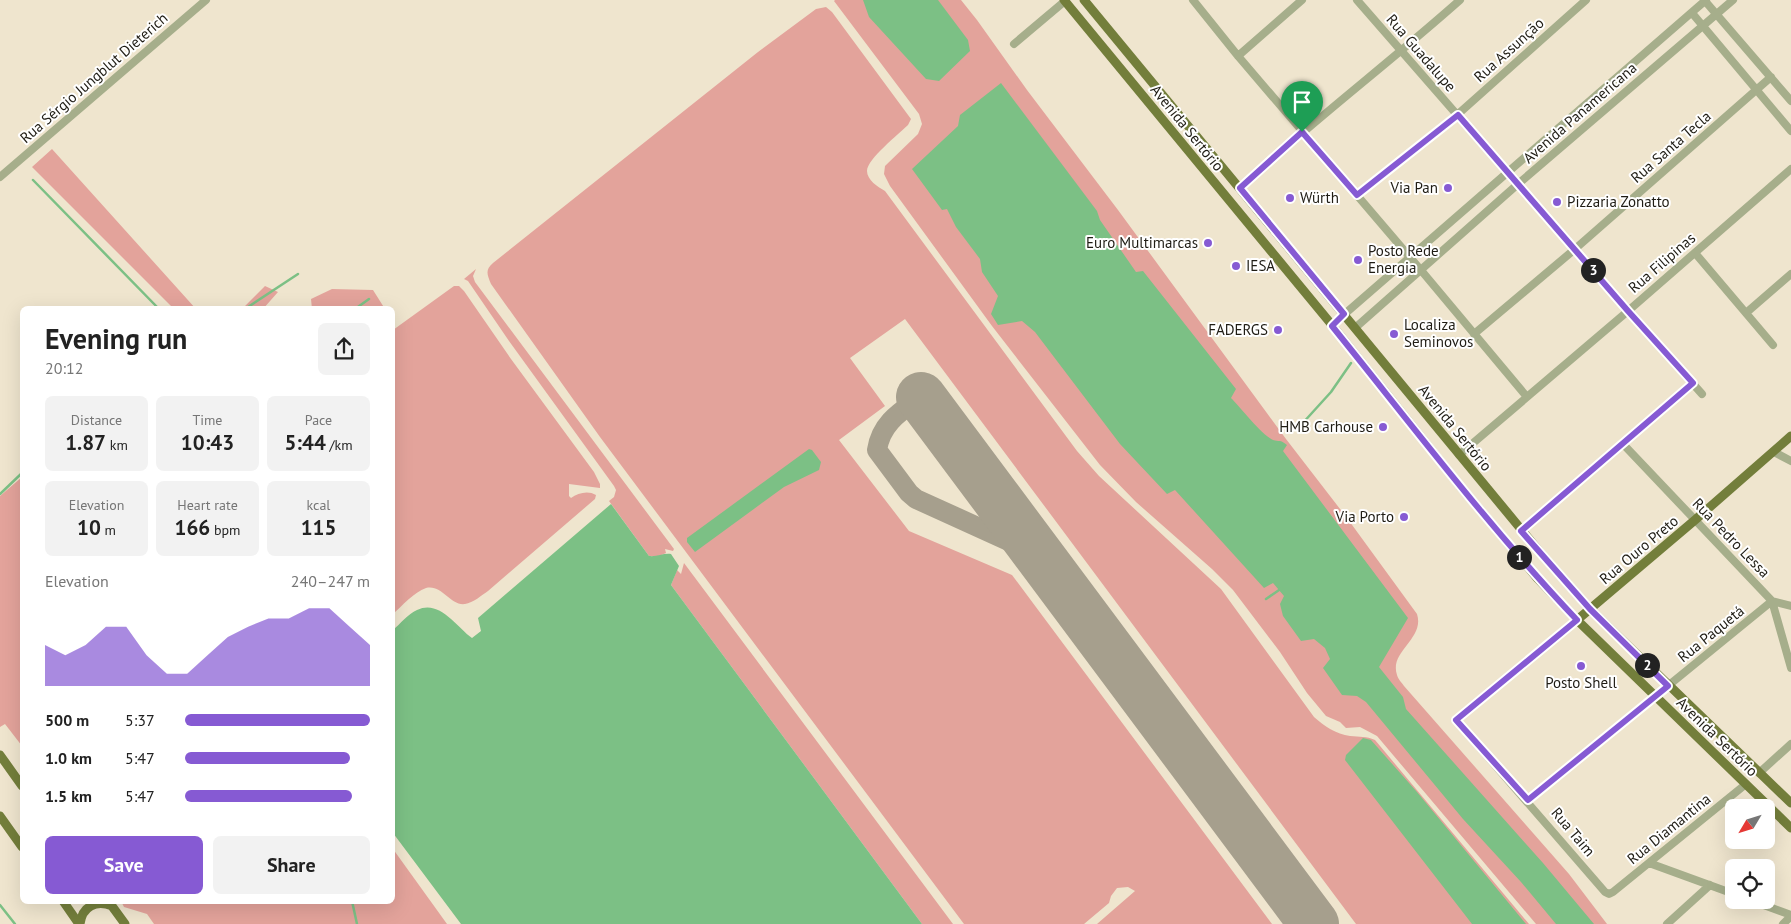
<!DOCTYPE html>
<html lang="en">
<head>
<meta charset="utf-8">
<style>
	body { margin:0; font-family:"PT Sans",sans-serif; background:#f2f2f2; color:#222; height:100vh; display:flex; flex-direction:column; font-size:19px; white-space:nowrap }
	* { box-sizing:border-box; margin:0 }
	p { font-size:16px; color:#767676 }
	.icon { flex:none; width:28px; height:28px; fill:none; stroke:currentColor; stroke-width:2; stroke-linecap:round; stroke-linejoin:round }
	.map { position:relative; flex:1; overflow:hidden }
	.panel { position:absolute; left:20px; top:306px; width:375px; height:598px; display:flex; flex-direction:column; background:#fff; border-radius:8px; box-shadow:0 5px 20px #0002 }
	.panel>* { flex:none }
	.needle { width:32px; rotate:232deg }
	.tools { position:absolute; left:1725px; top:799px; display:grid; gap:10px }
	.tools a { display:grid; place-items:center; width:50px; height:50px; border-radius:8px; background:#fff; box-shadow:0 5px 20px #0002; font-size:25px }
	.pin { position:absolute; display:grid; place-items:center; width:42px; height:42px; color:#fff; margin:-51px -21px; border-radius:50% 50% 50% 0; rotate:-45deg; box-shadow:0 0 5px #0007 }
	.pin .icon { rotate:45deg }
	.km { position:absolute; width:25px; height:25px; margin:-12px; border-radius:50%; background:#222; color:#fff; font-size:14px; line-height:25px; text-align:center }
	.round { display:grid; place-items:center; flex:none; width:52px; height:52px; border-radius:8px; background:#f2f2f2 }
	.summary { display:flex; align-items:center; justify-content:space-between; height:85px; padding:0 25px }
	h1 { font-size:28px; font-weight:700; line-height:38px }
	.figures { display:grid; grid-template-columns:repeat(3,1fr); gap:8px; height:85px; padding:5px 25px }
	.figures div { display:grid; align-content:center; border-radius:8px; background:#f2f2f2; text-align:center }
	.figures b { font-size:21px; font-weight:700 }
	.figures small { font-size:14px; font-weight:400 }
	.figures p { font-size:14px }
	.chart { height:140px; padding:10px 25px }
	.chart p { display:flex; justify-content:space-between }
	.chart svg { width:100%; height:90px; margin-top:5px; fill:#865ad3; opacity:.7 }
	.primary-button { display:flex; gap:10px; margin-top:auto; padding:10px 25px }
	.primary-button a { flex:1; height:58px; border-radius:8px; background:#865ad3; color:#fff; font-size:20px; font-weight:700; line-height:58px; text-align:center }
	.primary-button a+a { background:#f2f2f2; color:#222 }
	ul { padding:0 25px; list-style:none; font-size:16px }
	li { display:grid; grid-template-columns:80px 60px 1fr; align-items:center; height:38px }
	li i { height:12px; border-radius:6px; background:#865ad3 }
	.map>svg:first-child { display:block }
</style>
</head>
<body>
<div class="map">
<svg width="1791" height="924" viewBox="0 0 1791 924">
	<rect width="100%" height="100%" fill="#efe5ce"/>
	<path fill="#e3a39b" d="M835 0H961L977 20 1027 90 1118 210 1286 439 1347 518 1417 614C1425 639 1389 651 1397 675 1398 679 1402 683 1404 686L1569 874 1607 924H1536L1377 736 1360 727 1346 728 1340 722 1326 716 1307 693 1280 652 1233 590 1212 569 1136 502 1100 465 992 326 890 186 884 174 885 166 918 134 922 124 919 114 834 1Z
		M826 7 832 12 911 119 908 125C899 134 867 159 867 171 867 180 878 187 885 191L1077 451 1099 476 1221 589 1314 717C1324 726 1336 734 1350 736 1360 737 1366 736 1375 740L1529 924H1356L905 319 850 358 885 406 839 440 909 531 1012 575 1272 924H1097L1135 891 1128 887 1117 888 1111 896 1109 903 1084 924H964L600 437 491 284C487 274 485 270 493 263L758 52 816 9Z
		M52 149 196 309H174L32 167Z
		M476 269 473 276 475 282 674 549 673 551 665 549 666 553 657 557 649 556 609 501 614 497 616 490 614 486 509 341 468 281 464 279Z
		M265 286 278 292 263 309H242Z
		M454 286H459L464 291 511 359 594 472 600 484V488L569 484V496L571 498C578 493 588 490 596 495L595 499 488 591C482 595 473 603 465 604 450 606 442 584 426 588 414 592 402 606 393 614V330Z
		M332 289 373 290 385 309H312L311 299Z
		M22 477V746L5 724 0 727V496Z
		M684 563 953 924H922L671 585 677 570 681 574Z
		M393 849 447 924H154L147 914 124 907 121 901H392Z"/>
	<path fill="#7cc085" d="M863 0H938L968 40 970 51 939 81 926 79 869 17Z
		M1001 83 1097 211 1100 220 1136 272 1143 271 1236 389 1231 398C1240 407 1262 435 1273 440 1279 442 1280 439 1287 445L1283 451 1408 618 1379 667 1403 697 1406 709 1543 863 1594 924H1556L1521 882 1463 819 1366 702 1357 696 1342 695 1323 668 1330 659 1325 648 1314 639 1301 641 1283 616 1280 604 1284 596 1273 583 1264 588 1175 490 1167 494 1120 444 1035 332 1022 321 998 325 991 314 998 296 982 272 980 259 956 227 947 209 942 210 912 169 958 126 960 115Z
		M809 449 812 450 821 462 819 470 784 487 695 552 687 542V538Z
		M611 504 649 556C657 557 663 553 671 554L679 566 671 585 922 924H461L393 833V630C400 624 408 614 417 610 439 599 456 626 472 638L481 631 478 618Z
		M1363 738 1371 740 1417 792 1526 924H1472L1345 760 1346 755Z"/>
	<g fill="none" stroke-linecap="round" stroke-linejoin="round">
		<path stroke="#7cc085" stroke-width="2.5" d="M33 180 159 309
			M245 309 298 274
			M355 309 369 299
			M1301 425 1331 392 1351 363
			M0 494 22 473
			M1266 599 1282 588
			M352 901 357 924
			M0 905 15 924"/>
		<path stroke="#a69f8d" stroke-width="20" d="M921 397C900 412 881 423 877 450L909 493 916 499 1026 549 1040 561 1089 623"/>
		<path stroke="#a69f8d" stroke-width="50" d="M921 397 1314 924"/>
		<path stroke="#a6ae8b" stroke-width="8" d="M1193 0 1238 56 1420 269 1527 397
			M1357 0 1628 311 1702 394
			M1705 1 1791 101
			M1692 13 1791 131
			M1014 44 1065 1
			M1238 56 1302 0
			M0 177 206 0
			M1240 188C1311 122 1388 64 1460 0
			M1357 195 1457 115 1586 0
			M1695 253 1773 345
			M1746 313 1791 274
			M1332 325 1706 0
			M1355 328 1518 184 1733 0
			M1474 334 1575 249 1771 77
			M1623 444 1772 601 1791 668
			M1774 452 1791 461
			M1459 455 1628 311 1791 169
			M1521 531 1693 383
			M1772 601 1791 606
			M1577 620 1456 720 1605 892 1609 894 1613 892 1746 784
			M1759 773 1791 744
			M1528 800 1772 601
			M1649 863 1734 894
			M1750 900 1791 915
			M1667 924 1710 885
			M1783 924 1791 916"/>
		<path stroke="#737e3b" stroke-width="9" d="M1064 0 1332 325 1460 486 1538 579 1577 620 1791 828
			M1084 0 1544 557 1590 609 1791 803
			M1577 620 1695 520 1791 436
			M0 755 22 786
			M0 816 22 847
			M63 901 79 924
			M109 902 125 924
			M80 924C82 907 96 899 112 906"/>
	</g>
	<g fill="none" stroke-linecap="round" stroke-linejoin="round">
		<defs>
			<path id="route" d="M1458 115 1628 311 1693 383 1521 531 1590 609 1668 686 1528 800 1456 720 1577 620C1489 527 1412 425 1332 326L1344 314 1240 188 1302 132 1357 195Z"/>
		</defs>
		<use href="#route" stroke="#fff" stroke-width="10"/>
		<use href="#route" stroke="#865ad3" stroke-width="6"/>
	</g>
	<g fill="#865ad3" stroke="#fff" stroke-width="2">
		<circle cx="1448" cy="188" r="5"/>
		<circle cx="1290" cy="198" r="5"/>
		<circle cx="1557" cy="202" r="5"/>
		<circle cx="1208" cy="243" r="5"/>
		<circle cx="1358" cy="260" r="5"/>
		<circle cx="1236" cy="266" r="5"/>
		<circle cx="1278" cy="330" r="5"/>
		<circle cx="1394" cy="334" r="5"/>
		<circle cx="1383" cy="427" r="5"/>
		<circle cx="1404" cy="517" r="5"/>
		<circle cx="1581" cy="666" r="5"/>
	</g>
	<g text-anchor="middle" stroke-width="4" stroke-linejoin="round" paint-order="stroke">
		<g font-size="15" fill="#1f1c14" stroke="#fff">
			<text transform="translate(1509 50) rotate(-42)" y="5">Rua Assunção</text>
			<text transform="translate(1421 53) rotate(49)" y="5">Rua Guadalupe</text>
			<text transform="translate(94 78) rotate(-41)" y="5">Rua Sérgio Jungblut Dieterich</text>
			<text transform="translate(1580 113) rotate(-41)" y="5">Avenida Panamericana</text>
			<text transform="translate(1187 128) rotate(51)" y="5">Avenida Sertório</text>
			<text transform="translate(1671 147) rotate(-41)" y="5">Rua Santa Tecla</text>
			<text transform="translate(1662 263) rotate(-41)" y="5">Rua Filipinas</text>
			<text transform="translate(1455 428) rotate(51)" y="5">Avenida Sertório</text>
			<text transform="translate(1731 538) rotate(46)" y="5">Rua Pedro Lessa</text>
			<text transform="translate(1639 550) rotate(-40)" y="5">Rua Ouro Preto</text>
			<text transform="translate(1711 634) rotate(-39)" y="5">Rua Paquetá</text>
			<text transform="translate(1717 737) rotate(44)" y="5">Avenida Sertório</text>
			<text transform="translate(1669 829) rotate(-39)" y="5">Rua Diamantina</text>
			<text transform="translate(1573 832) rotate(50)" y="5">Rua Taim</text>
		</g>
		<g font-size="15" fill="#1f1c14" stroke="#fff" text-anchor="end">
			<text x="1438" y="193">Via Pan</text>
			<text x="1300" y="203" text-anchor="start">Würth</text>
			<text x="1567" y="207" text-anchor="start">Pizzaria Zonatto</text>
			<text x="1198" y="248">Euro Multimarcas</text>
			<text x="1368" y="256" text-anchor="start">Posto Rede<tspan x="1368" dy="17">Energia</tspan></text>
			<text x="1246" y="271" text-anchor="start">IESA</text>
			<text x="1404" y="330" text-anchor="start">Localiza<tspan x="1404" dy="17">Seminovos</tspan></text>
			<text x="1268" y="335">FADERGS</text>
			<text x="1373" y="432">HMB Carhouse</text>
			<text x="1394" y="522">Via Porto</text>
			<text x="1581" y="688" text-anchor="middle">Posto Shell</text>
		</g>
	</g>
</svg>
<div class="tools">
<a><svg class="needle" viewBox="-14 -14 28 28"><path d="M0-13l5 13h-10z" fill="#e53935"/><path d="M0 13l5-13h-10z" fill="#767676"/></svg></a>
<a><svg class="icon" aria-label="locate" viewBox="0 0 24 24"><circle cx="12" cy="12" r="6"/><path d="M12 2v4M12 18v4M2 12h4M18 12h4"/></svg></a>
</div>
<div class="pin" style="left:1302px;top:132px;background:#1e9e55"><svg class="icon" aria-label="arrive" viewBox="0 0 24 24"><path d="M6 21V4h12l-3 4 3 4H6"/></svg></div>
<b class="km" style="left:1519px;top:557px">1</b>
<b class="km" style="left:1647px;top:665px">2</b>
<b class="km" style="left:1593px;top:270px">3</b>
<section class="panel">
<div class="summary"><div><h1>Evening run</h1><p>20:12</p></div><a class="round"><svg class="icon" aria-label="share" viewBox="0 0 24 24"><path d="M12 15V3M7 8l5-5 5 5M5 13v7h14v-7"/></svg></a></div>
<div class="figures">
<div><p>Distance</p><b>1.87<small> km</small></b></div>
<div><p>Time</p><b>10:43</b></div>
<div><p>Pace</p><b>5:44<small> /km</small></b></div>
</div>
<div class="figures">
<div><p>Elevation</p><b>10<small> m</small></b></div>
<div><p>Heart rate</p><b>166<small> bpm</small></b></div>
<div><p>kcal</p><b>115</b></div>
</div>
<div class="chart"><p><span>Elevation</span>240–247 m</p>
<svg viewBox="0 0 160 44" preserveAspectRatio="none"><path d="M0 44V24L10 29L20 24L30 15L40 15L50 29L60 38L70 38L80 29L90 20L100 15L110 11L120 11L130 6L140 6L150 15L160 24V44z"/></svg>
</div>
<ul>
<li><b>500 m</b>5:37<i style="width:100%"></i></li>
<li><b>1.0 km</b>5:47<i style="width:89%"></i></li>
<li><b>1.5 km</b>5:47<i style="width:90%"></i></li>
</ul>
<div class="primary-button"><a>Save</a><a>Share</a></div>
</section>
</div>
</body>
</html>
